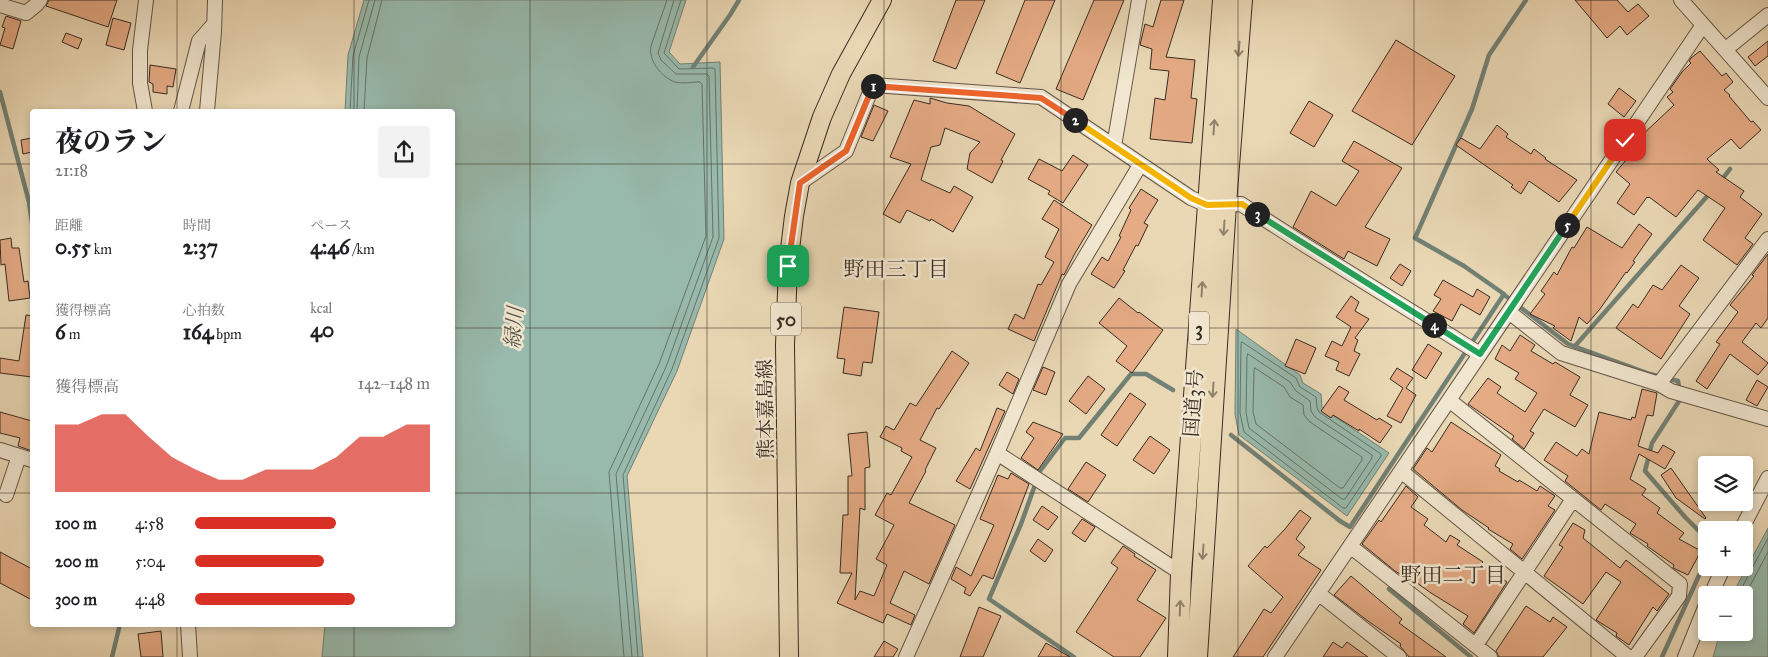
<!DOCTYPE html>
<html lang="ja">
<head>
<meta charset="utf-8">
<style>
	body { margin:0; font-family:"IM FELL Great Primer","Noto Serif JP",serif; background:#f2f2f2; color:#202124; height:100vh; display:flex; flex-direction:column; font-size:19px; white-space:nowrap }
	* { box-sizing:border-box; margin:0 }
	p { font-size:16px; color:#757577 }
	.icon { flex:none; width:28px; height:28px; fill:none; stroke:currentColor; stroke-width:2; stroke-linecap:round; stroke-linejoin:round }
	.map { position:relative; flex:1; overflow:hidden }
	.details { position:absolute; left:30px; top:109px; width:425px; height:518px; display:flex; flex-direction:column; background:#fff; border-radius:5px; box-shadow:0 2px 8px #0003 }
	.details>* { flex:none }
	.controls { position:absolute; left:1698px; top:456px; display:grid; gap:10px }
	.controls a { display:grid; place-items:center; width:55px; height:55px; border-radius:5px; background:#fff; box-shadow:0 2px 8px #0003; font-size:25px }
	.pin { position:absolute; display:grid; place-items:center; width:42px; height:42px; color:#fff; margin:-21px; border-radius:10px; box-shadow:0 2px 8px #0006 }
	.km { position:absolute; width:25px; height:25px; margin:-12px; border-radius:50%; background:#222; color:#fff; font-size:14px; line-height:25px; text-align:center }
	.round { display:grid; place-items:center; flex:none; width:52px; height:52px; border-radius:5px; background:#f2f2f2 }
	.headline { display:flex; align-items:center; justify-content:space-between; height:85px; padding:0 25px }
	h1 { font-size:28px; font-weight:800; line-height:38px }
	.figures { display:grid; grid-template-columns:repeat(3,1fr); gap:8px; height:85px; padding:5px 25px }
	.figures div { display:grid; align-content:center }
	.figures b { font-size:21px; font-weight:800 }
	.figures small { font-size:14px; font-weight:400 }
	.figures p { font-size:14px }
	.chart { height:140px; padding:10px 25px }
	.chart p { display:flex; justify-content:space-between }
	.chart svg { width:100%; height:90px; margin-top:5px; fill:#d93025; opacity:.7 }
	ul { padding:0 25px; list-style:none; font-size:16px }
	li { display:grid; grid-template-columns:80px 60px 1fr; align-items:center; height:38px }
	li i { height:12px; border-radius:6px; background:#d93025 }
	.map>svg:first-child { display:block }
</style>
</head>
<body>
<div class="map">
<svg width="1768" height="657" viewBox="0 0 1768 657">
	<rect width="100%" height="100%" fill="#ead8b5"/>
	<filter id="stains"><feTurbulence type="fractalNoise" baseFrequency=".004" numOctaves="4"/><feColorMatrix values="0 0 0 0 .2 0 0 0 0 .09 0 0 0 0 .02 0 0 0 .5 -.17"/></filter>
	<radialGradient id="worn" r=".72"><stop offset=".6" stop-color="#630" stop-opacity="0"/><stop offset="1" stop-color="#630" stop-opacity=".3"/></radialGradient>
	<path fill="#98baad" stroke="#728175" d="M364 0H686L669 52 680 64 720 62 724 239 677 371 627 476 643 657H322L325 624H452V111H345L348 55Z
		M1236 329 1300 375 1303 383 1321 394 1322 408 1389 453 1347 516 1239 435 1235 414Z
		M1768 528V657H1713L1720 633 1744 632V595H1732Z"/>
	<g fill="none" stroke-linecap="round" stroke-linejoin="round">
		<path stroke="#687268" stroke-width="1" d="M350 111 353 56 369 0
			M357 111 359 57 375 0
			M364 111 367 58 382 0
			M1242 342 1296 378 1300 387 1316 397 1317 408 1319 412 1381 454V456L1346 508H1343L1244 432 1240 413 1241 344Z
			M1248 354 1290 382 1296 391 1310 401 1311 411 1315 417 1372 455V458L1345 499H1342L1249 428 1246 413 1247 357Z
			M1255 368 1284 387 1290 397 1303 405 1304 415 1310 422 1362 457V460L1343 488H1340L1256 424 1253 412 1254 371Z
			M1738 595 1768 538
			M1744 597 1768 552
			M624 657 609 472 659 364 706 236 702 84 700 82C692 82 682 84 675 82 661 77 648 60 651 46L667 0
			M632 657 616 474 666 367 713 237 709 76 707 74H676L661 60 658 53 674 0
			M638 657 623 475 672 369 719 238 715 69 713 68 679 69 664 53 681 0"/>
		<path stroke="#728175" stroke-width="4.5" d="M693 67 730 15 739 0
			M0 92 29 202 32 223
			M1720 182 1730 169
			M1502 293 1568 344 1650 374 1678 381 1681 398 1652 443 1645 471 1685 517 1706 538
			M1575 346 1710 193
			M1231 435 1340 521 1350 527 1504 294 1464 266 1415 238 1472 109 1489 55 1526 0
			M1389 589 1471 657
			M112 657 120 624
			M1074 657 989 599 1021 524 1040 471 1065 438H1079L1131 374H1146L1173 390
			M1662 657 1706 560"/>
	</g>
	<path fill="#e5ab85" stroke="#382b22" d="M49 0H117L108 27 46 6Z
		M956 0H985L956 69 933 61Z
		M1025 0H1055L1020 83 996 73Z
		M1094 0H1124L1083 100 1056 89Z
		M1161 0H1184L1166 57 1195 60 1191 98 1197 99 1192 143 1150 139 1155 98 1165 100 1169 71 1150 69 1152 49 1140 45 1145 24 1153 27Z
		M1575 0H1617L1628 12 1638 4 1649 16 1627 35 1620 26 1607 38Z
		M6 16 21 21 13 49 0 45 5 28 2 27Z
		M113 18 131 23 124 50 106 45Z
		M66 33 82 39 78 49 62 42Z
		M1396 40 1455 76 1412 145 1352 111Z
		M1768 41V56L1755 66 1748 57Z
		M1700 51 1722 76 1726 73 1733 82 1724 90 1730 95 1729 96 1751 122 1753 121 1761 130 1740 149 1731 139 1707 159 1719 170 1716 172 1744 191 1740 197 1762 214 1745 238 1753 244 1737 265 1703 240 1725 208 1698 190 1676 217 1649 197 1648 198 1647 197 1634 215 1617 203 1630 184 1616 172 1641 142 1638 139 1674 105 1667 97 1673 92 1670 89 1682 72 1691 63 1689 61 1691 58Z
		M150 65 176 69 173 87 167 86V94L153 92V84L149 82Z
		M1619 88 1636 101 1624 117 1608 104Z
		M930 98 947 103 969 106 1015 134 1001 160 1003 161 992 183 967 169 970 153 980 142 945 128 940 145 931 147 921 180 950 193 954 186 973 197 953 232 931 219 930 221 907 210 900 223 883 214 911 164 890 157 914 100 930 104Z
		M1309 101 1333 115 1314 147 1290 133Z
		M874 105 888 111 873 141 861 137Z
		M1497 125 1508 134 1506 137 1531 154 1534 149 1546 158 1545 159 1577 180 1559 202 1529 181 1521 194 1511 187 1513 185 1456 145 1461 138 1480 149Z
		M32 138V152L23 154 21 140Z
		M1354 141 1402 168 1365 227 1390 239 1377 266 1348 251 1344 259 1293 227 1311 191 1336 206 1359 171 1342 161Z
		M1073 155 1088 165 1063 203 1048 194 1050 191 1028 179 1039 159 1062 171Z
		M1141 189 1158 200 1144 223 1148 225 1138 246 1136 245 1123 270 1125 271 1114 288 1091 274 1102 257 1108 261 1121 237 1119 236 1131 210 1129 208Z
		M1054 200 1092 225 1074 255 1064 275 1062 274 1034 341 1008 329 1015 314 1024 319 1038 284 1041 285 1054 262 1045 257 1059 229 1042 219Z
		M1639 224 1652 234 1633 261 1635 262 1627 273 1626 272 1600 309 1587 324 1579 317 1571 341 1553 328 1555 326 1530 314 1545 294 1541 291 1554 272 1557 275 1572 247 1574 248 1587 227 1622 248Z
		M11 238 12 248H19L24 282 28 281 30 298 9 301 5 264 1 265 0 240Z
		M1768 254V318L1761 328 1756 323 1742 342 1768 363 1758 375 1730 354 1707 389 1696 381 1720 344 1716 342 1738 312 1730 305 1754 276 1752 275Z
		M1400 264 1411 271 1402 286 1390 278Z
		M1681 265 1699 278 1679 306 1690 314 1661 359 1616 328 1633 304 1638 308 1653 285 1662 290Z
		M1443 280 1473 297 1477 289 1490 297 1480 315 1461 304 1452 321 1433 311 1441 299 1434 295Z
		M1351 296 1359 302 1355 311 1369 319 1355 338 1358 340 1354 351 1360 354 1349 376 1336 370 1339 362 1325 356 1332 341 1342 346 1351 327 1336 317Z
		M1119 298 1138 313 1139 312 1163 330 1132 373 1116 361 1127 346 1099 323Z
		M844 307 879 312 872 363 863 362 861 376 843 373 845 359 837 358Z
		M26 315 32 316V377L0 373V358L19 361Z
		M1520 335 1535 345 1531 351 1553 364 1555 362 1580 377 1570 395 1588 405 1575 427 1544 409 1530 431 1534 433 1524 449 1512 439 1514 436 1468 404 1488 378 1501 387 1497 393 1525 412 1537 393 1515 379 1519 373 1495 359 1502 345 1510 351Z
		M1296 339 1316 348 1305 374 1285 366Z
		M1428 344 1442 353 1426 379 1412 370Z
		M952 351 969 363 939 409 937 408 920 440 936 448 925 470 926 471 909 503 955 525 929 584 904 571 890 603 915 615 911 625 887 614 883 623 837 603 852 573H840L843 515H848V476H852L848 434 867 432 870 467 865 468V510L860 508 855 600 860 591 874 596 887 565 876 559 894 525 875 515 887 493 891 495 912 457 901 451 902 448 880 437 886 426 894 430 910 403 916 406Z
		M1043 367 1055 372 1046 395 1033 390Z
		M1397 368 1413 378 1406 388 1416 395 1401 423 1387 416 1403 388 1390 379Z
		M1007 372 1019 379 1013 394 999 385Z
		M1088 376 1105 389 1086 414 1069 401Z
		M1757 380 1768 387 1757 406 1746 400Z
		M1339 386 1349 392 1344 400 1377 420 1379 418 1392 426 1380 443 1359 429V431L1333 415 1331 418 1321 411Z
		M1642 389 1657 393 1653 416 1647 415 1638 446 1658 453 1663 445 1675 452 1665 469 1639 454 1630 479 1646 489 1642 495 1660 508 1657 513 1684 533 1679 539 1701 551 1688 575 1673 568 1674 565 1647 546 1648 544 1630 533 1636 524 1605 504 1601 510 1565 481 1568 476 1544 460 1556 442 1577 456 1582 449 1589 454 1599 412 1631 420 1632 417 1635 418Z
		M1130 393 1146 404 1117 446 1101 435Z
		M997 408 1005 411 970 489 956 481 976 448 980 451Z
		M0 412 32 421V451L18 446 20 438 0 433Z
		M1033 422 1063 434 1038 470 1021 458 1034 438 1026 432Z
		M1451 422 1501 455 1495 466 1500 469 1499 471 1518 482 1519 480 1537 491 1540 486 1555 496 1548 506 1555 510 1522 559 1510 549 1513 544 1488 529 1489 528 1462 510 1413 469 1427 448 1432 452Z
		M1150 436 1170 450 1154 474 1133 460Z
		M1086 462 1106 475 1088 502 1068 489Z
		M1671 468 1706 518 1705 519 1676 498 1661 475Z
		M1011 473 1029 484 993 579 983 575 970 596 964 593 966 588 951 579 956 567 971 576 994 525 980 519 998 475 1008 479Z
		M1406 486 1418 497 1411 507 1428 519 1424 525 1446 542 1450 535 1460 541 1457 545 1483 562 1481 564 1507 582 1474 633 1463 624 1468 616 1431 593 1406 575 1405 577 1395 571 1362 544 1379 520 1381 522Z
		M1042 506 1058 517 1048 530 1033 520Z
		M1300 510 1311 518 1296 539 1305 547 1298 555 1321 570 1263 657H1233L1264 609 1271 613 1283 597 1248 566 1265 546 1267 548 1285 529Z
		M1082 519 1095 527 1085 542 1072 533Z
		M1573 523 1585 530 1583 538 1620 568 1626 560 1669 594 1657 611 1653 607 1629 645 1616 636 1617 633 1596 620 1621 582 1606 572 1583 604 1544 576 1563 547 1559 545Z
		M1038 539 1053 550 1045 562 1030 551Z
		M1123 546 1135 554 1134 556 1156 570 1137 600 1166 618 1140 657H1114L1076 632 1118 568 1111 563Z
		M0 552 32 569V600L0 583Z
		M1351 576 1402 619 1399 623 1446 657H1409L1400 646 1401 644 1368 621 1334 595Z
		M1526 606 1550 622 1553 617 1567 627 1543 657H1499L1496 651Z
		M979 607 1001 616 983 657H960Z
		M161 631 163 657H141L138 634Z
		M884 641 898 649 893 657H874Z
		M1333 642 1342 648 1347 642 1368 657H1323Z
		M1046 643 1070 657H1038Z"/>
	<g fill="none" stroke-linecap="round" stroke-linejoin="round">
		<defs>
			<path id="minor" d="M1681 0 1768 98
				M0 5 26 13 37 4 40 0
				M1726 49 1768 15
				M145 111 140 83V50L146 0
				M181 111 199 41 214 24
				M207 111 214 32 215 0
				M1114 146 1139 0
				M800 183 846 151 873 85 1041 97 1191 198 1207 205 1241 204 1308 247 1480 354
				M1509 312 1561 353 1659 384 1768 239
				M1659 384 1671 391 1768 419
				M1449 400 1680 584 1679 596 1635 657
				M0 450 32 460
				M997 453 1181 573
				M1401 471 1628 657
				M6 495 19 456
				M1741 530 1768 478
				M1350 546 1490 657
				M1318 593 1399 657
				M1711 595 1723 568
				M188 624 190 657
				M1476 645 1573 499
				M906 657 997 453 1069 284 1140 165
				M1275 657 1703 25
				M1685 657 1706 605"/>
			<path id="major" d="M789 657 785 345 788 266 794 216 800 183 822 117 841 74 882 0"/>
			<path id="highway" d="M1178 657 1181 573 1223 0
				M1197 657 1226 204 1242 0"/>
		</defs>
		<use href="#minor" stroke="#645647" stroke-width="16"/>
		<use href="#major" stroke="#382b22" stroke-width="20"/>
		<use href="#highway" stroke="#382b22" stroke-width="22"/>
		<use href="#minor" stroke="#f1e6cf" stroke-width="14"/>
		<use href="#major" stroke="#ead8b5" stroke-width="18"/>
		<use href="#highway" stroke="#ead8b5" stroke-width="20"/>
	</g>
	<defs><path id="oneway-shaft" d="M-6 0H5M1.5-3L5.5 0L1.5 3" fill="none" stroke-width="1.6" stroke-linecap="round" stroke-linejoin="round" transform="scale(1.25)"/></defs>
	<g stroke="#91826c">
		<use href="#oneway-shaft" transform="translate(1239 49) rotate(94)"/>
		<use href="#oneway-shaft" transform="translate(1214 127) rotate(-86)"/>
		<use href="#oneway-shaft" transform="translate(1224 228) rotate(94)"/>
		<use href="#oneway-shaft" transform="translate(1202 289) rotate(-86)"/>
		<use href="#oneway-shaft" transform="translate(1213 390) rotate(94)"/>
		<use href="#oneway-shaft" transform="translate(1203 552) rotate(94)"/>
		<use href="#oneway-shaft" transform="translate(1180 608) rotate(-88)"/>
	</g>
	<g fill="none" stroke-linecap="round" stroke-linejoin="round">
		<defs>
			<path id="split-1" d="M788 266 800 183 846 151 873 86"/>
			<path id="split-2" d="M873 86 1041 98 1075 120"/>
			<path id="split-3" d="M1075 120 1191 198 1207 205 1242 204 1257 214"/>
			<path id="split-4" d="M1257 214 1434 325"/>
			<path id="split-5" d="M1434 325 1480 354 1567 225"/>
			<path id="split-6" d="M1567 225 1625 140"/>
		</defs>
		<use href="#split-1" stroke="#fff" stroke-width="10"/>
		<use href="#split-2" stroke="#fff" stroke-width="10"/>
		<use href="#split-3" stroke="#fff" stroke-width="10"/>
		<use href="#split-4" stroke="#fff" stroke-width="10"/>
		<use href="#split-5" stroke="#fff" stroke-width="10"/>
		<use href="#split-6" stroke="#fff" stroke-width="10"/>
		<use href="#split-1" stroke="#f0652b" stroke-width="6"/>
		<use href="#split-2" stroke="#f0652b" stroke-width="6"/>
		<use href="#split-3" stroke="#f5b400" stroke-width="6"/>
		<use href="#split-4" stroke="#22a559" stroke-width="6"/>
		<use href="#split-5" stroke="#22a559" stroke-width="6"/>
		<use href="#split-6" stroke="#f5b400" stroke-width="6"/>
	</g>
	<path fill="none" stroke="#382b22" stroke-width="1" stroke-opacity="0.55" d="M177 0V111M354 0V111M530 0V657M707 0V657M884 0V657M1061 0V657M1238 0V657M1414 0V657M1591 0V657M0 164H32M452 164H1768M0 328H32M452 328H1768M0 493H32M452 493H1706M1744 493H1768M177 624V657M354 624V657"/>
	<g text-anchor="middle" stroke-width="5" stroke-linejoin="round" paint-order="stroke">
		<g fill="#f1e6cf" stroke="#706356" stroke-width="1">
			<rect x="771" y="302.5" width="30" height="33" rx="4"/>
			<rect x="1189" y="311.5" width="20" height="33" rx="4"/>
		</g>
		<g font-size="19" font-weight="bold" fill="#382b22">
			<text x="786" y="326">50</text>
			<text x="1199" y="335">3</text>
		</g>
		<g font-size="20" fill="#382b22" stroke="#f1e6cf">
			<text transform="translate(1193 403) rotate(-86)" y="7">国道3号</text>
			<text transform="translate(765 409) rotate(-91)" y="7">熊本嘉島線</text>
		</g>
		<g font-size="21" fill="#382b22" stroke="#f1e6cf">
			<text x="896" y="276">野田三丁目</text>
			<text x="1453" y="582">野田二丁目</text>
		</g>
		<g font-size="21" font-style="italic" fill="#504f45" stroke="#f1e6cf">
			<text transform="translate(514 328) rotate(-85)" y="7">緑川</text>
		</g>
	</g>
	<rect width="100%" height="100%" filter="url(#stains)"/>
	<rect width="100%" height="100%" fill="url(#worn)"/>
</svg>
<div class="controls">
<a><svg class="icon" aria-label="layers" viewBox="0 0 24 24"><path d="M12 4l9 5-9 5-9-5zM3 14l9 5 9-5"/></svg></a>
<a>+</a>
<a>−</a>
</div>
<div class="pin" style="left:788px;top:266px;background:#1e9e55"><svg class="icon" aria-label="arrive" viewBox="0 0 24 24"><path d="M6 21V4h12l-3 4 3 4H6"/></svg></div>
<div class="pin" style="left:1625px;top:140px;background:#d93025"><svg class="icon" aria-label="check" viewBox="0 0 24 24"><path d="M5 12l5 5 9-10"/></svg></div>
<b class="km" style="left:873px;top:86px">1</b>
<b class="km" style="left:1075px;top:120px">2</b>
<b class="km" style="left:1257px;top:214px">3</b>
<b class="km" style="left:1434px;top:325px">4</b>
<b class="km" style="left:1567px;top:225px">5</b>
<section class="details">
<div class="headline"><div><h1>夜のラン</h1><p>21:18</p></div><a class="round"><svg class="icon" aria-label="share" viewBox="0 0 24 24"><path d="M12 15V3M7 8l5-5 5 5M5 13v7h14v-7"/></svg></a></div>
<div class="figures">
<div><p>距離</p><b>0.55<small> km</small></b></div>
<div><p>時間</p><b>2:37</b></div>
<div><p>ペース</p><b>4:46<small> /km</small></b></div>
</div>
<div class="figures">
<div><p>獲得標高</p><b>6<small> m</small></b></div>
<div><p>心拍数</p><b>164<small> bpm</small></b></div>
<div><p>kcal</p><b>40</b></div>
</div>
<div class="chart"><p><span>獲得標高</span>142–148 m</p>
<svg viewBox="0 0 160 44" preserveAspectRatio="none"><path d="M0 44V11L10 11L20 6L30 6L40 17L50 27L60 33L70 38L80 38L90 33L100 33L110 33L120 27L130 17L140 17L150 11L160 11V44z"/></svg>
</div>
<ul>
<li><b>100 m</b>4:58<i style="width:60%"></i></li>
<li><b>200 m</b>5:04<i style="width:55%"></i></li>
<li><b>300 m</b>4:48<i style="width:68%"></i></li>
</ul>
</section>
</div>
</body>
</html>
